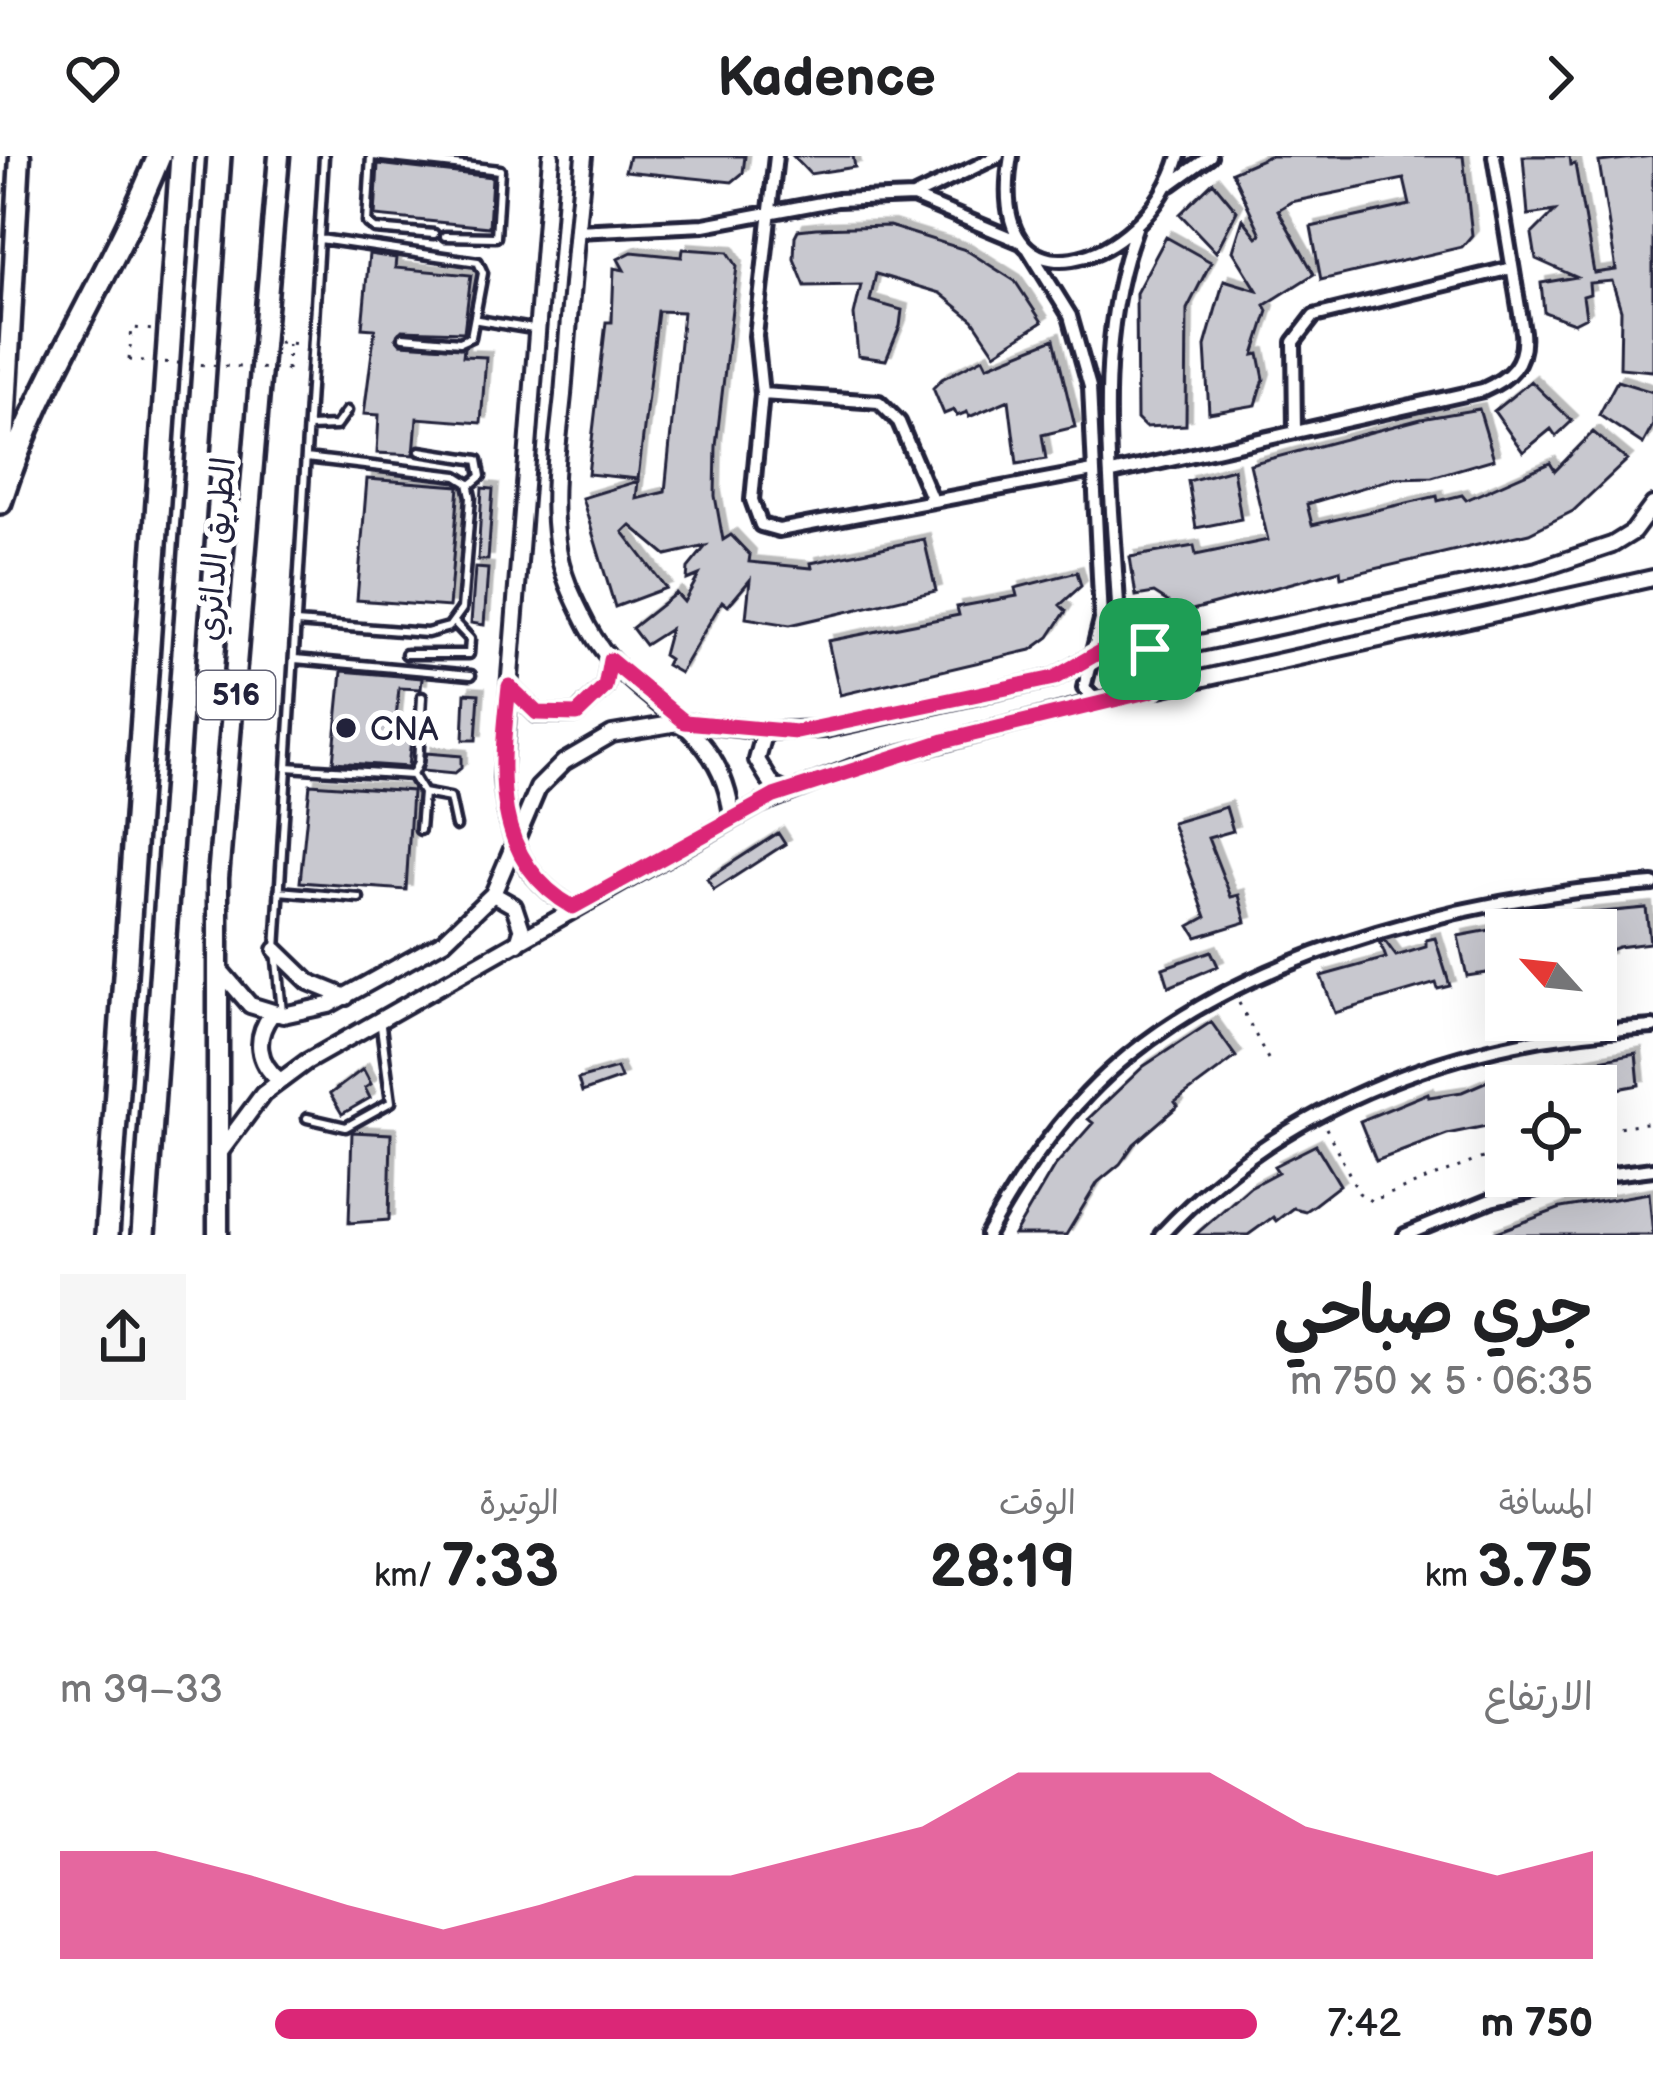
<!DOCTYPE html>
<html lang="ar">
<head>
<meta charset="utf-8">
<style>
	body { margin:0; font-family:"Balsamiq Sans","Playpen Sans Arabic",sans-serif; background:#f6f6f6; color:#202124; direction:rtl; height:100vh; display:flex; flex-direction:column; font-size:45px; white-space:nowrap }
	* { box-sizing:border-box; margin:0 }
	p { font-size:39px; color:#757577 }
	.icon { flex:none; width:66px; height:66px; fill:none; stroke:currentColor; stroke-width:2; stroke-linecap:round; stroke-linejoin:round }
	.map { position:relative; height:1079px; overflow:hidden; direction:ltr }
	.details { display:flex; flex-direction:column; background:#fff; flex:1 }
	.details>* { flex:none }
	.needle { width:78px; rotate:297deg }
	.tools { position:absolute; left:1485px; top:753px; display:grid; gap:24px }
	.tools a { display:grid; place-items:center; width:132px; height:132px; border-radius:0px; background:#fff; box-shadow:0 12px 48px #0002; font-size:60px }
	.pin { position:absolute; display:grid; place-items:center; width:102px; height:102px; color:#fff; margin:-51px; border-radius:24px; box-shadow:0 6px 18px #0006 }
	.round { display:grid; place-items:center; flex:none; width:126px; height:126px; border-radius:0px; background:#f6f6f6 }
	.headline { display:flex; align-items:center; justify-content:space-between; height:204px; padding:0 60px }
	h1 { font-size:66px; font-weight:600; line-height:90px }
	.figures { display:grid; grid-template-columns:repeat(3,1fr); gap:18px; height:204px; padding:12px 60px }
	.figures div { display:grid; align-content:center }
	.figures b { font-size:60px; font-weight:600 }
	.figures small { font-size:33px; font-weight:400 }
	.figures p { font-size:33px }
	.chart { height:336px; padding:24px 60px }
	.chart p { display:flex; justify-content:space-between }
	.chart svg { width:100%; height:216px; margin-top:12px; fill:#db2777; opacity:.7 }
	ul { padding:0 60px; list-style:none; font-size:39px }
	li { display:grid; grid-template-columns:192px 144px 1fr; align-items:center; height:90px }
	li i { height:30px; border-radius:15px; background:#db2777 }
	header { display:flex; justify-content:space-between; align-items:center; height:156px; padding:0 60px; background:#fff; font-size:54px; font-weight:600 }
	.map>svg:first-child { display:block }
</style>
</head>
<body>
<header><svg class="icon" aria-label="forward" viewBox="0 0 24 24"><path d="M9 5l7 7-7 7"/></svg>Kadence<svg class="icon" aria-label="heart" viewBox="0 0 24 24"><path d="M12 20l-8-8c-3-5 5-10 8-4 3-6 11-1 8 4z"/></svg></header>
<div class="map">
<svg width="1653" height="1079" viewBox="0 0 1653 1079">
	<defs>
		<filter id="shadow"><feDropShadow dx="5.5" dy="-5.5" stdDeviation="0" flood-color="#0004"/></filter>
	</defs>
	<rect width="100%" height="100%" fill="#fff"/>
	<filter id="ink" filterUnits="userSpaceOnUse"><feTurbulence type="fractalNoise" baseFrequency=".00833" numOctaves="2"/><feDisplacementMap in="SourceGraphic" scale="24" xChannelSelector="R" yChannelSelector="G"/><feConvolveMatrix kernelMatrix="1 2 1 2 8 2 1 2 1" color-interpolation-filters="sRGB"/></filter>
	<g filter="url(#ink)">
		<path fill="#c8c8cf" stroke="#22223b" stroke-width="3" filter="url(#shadow)" d="M629 0H745L743 17 732 26 625 15Z
			M793 0H853L855 11 810 18Z
			M1269 0H1463L1472 79 1462 91 1321 124 1311 71 1410 49 1404 23 1291 46 1278 54 1314 118 1265 149 1268 155 1254 199 1259 198 1264 223 1256 249 1209 257 1205 190 1224 124 1257 134 1233 95 1243 63 1257 81 1261 78 1232 16Z
			M1523 0H1569L1570 9 1575 8 1594 117 1616 114 1599 6 1653 0V215L1620 212 1621 154 1612 125 1589 127 1590 138 1583 140 1586 161 1574 167 1544 156 1541 127 1576 121 1536 103 1532 78 1555 55 1528 59Z
			M378 8 492 21 489 71 375 60Z
			M1213 26 1237 55 1216 96 1180 58Z
			M889 70 966 94 1015 125 1042 166 995 197 973 164 940 137 876 118 870 145 902 154 900 170 886 204 858 200 854 159 861 129 805 130 794 103 795 80 798 74 816 72Z
			M1166 81 1211 106 1187 153 1186 269 1145 271 1137 263 1136 137Z
			M683 93 728 96 737 110 716 290 715 340 723 384 731 379 750 399 749 406 812 412 811 407 924 383 936 435 790 469 746 462 750 424 728 450 722 445 680 517 666 509 669 503 663 499 670 473 645 489 632 472 676 437 684 446 699 419 687 424 688 412 706 390 666 399 630 369 623 376 666 432 615 451 582 342 638 325 636 343 665 336 683 156 658 155 638 323 588 318 606 166H612L614 112 624 114 618 103 632 96 682 101Z
			M369 98 396 102 395 112 471 119 464 176 402 174 396 182 401 188 464 192 463 200 486 201 481 267 417 262 414 299 377 297 379 259 364 258 375 173 362 172Z
			M1054 183 1075 271 1042 279 1046 303 1017 308 1009 244 969 261 967 256 957 260 954 254 944 258 933 232 942 223 983 202 987 210Z
			M1531 225 1572 265 1556 280 1551 273 1523 296 1494 255Z
			M1617 225 1653 236V269L1643 288 1599 259Z
			M1479 253 1494 303 1432 321 1395 322 1307 348 1312 369 1437 340 1438 345 1462 339 1466 344 1550 307 1555 315 1593 276 1627 304 1573 355 1529 377 1341 421 1340 414 1170 460 1168 446 1154 437 1136 440 1130 401 1194 390 1196 399 1268 384 1250 308 1421 263Z
			M1233 313 1241 363 1196 372 1188 325Z
			M367 323 459 330 449 451 357 444Z
			M482 332 493 333 488 404H478Z
			M475 412 488 413 484 469 471 467Z
			M1077 416 1081 430 1060 449 1066 455 1049 481 1031 494 840 539 828 485 959 459 957 451 1017 440 1015 432Z
			M342 515 422 522 421 533 399 532 395 573 412 574 408 611 333 606Z
			M465 537 479 538 476 584H463Z
			M426 597 461 600V612L454 618 422 615Z
			M310 628 412 635 406 734 300 726Z
			M1226 651 1233 675 1208 682 1231 741 1239 739 1246 766 1197 781 1190 770 1206 761 1172 667Z
			M778 677 785 688 714 734 707 723Z
			M1646 752 1650 787 1618 791 1607 795 1608 802 1596 804V774H1523L1522 768 1571 759Z
			M1506 771V814L1467 820 1458 780Z
			M1435 782 1450 830 1438 833 1436 827 1335 857 1321 820 1386 802 1380 786 1385 785 1396 800 1426 791V784Z
			M1211 795 1218 810 1169 831 1163 812Z
			M1211 866 1236 901 1175 946 1178 950 1134 988 1120 1008 1098 1026 1066 1079H1014L1054 1011 1093 967 1088 963 1144 910Z
			M1636 897 1639 929 1596 937V930H1506V966L1447 978 1376 1005 1360 965 1428 937 1429 941 1462 936 1506 917V922Z
			M617 912 621 922 582 936 578 923Z
			M363 913 371 928 365 932 370 942 342 958 330 938Z
			M352 976 391 978 389 1064 349 1067Z
			M1316 989 1340 1029 1314 1049 1305 1055 1293 1052 1276 1065 1273 1061 1248 1079H1195L1250 1031 1278 1016 1274 1010Z
			M1649 1037 1653 1079H1489L1561 1052Z"/>
		<g fill="none" stroke-linecap="round" stroke-linejoin="round">
			<defs>
				<path id="service" d="M371 0 367 67 375 73 434 78
					M373 0 500 14 496 81 445 80
					M320 83 478 106 483 117 471 181 460 186 403 181
					M478 164 533 173
					M308 271 336 270 347 255
					M420 295 478 304 481 320 469 330
					M296 467 427 477 449 471 462 453 471 341 468 327 457 320 306 302
					M406 498H469L470 483 454 466
					M295 503 471 519
					M287 611 412 619 418 607 422 541
					M412 619 423 637 420 674
					M423 637 450 642 456 670
					M279 735 359 742
					M282 856 276 794 324 0
					M307 962 346 971 391 946 380 863"/>
				<path id="minor" d="M776 0 756 180 762 238 752 344 761 369 779 374 1093 315
					M1011 0C983 163 1146 112 1179 0
					M1171 28 1210 0
					M913 41 1021 86
					M1136 72C1091 192 1112 325 1118 450L1127 476 1164 507V520L1154 533
					M576 75 704 69 837 44 913 41 998 0
					M1029 94 1070 160 1090 231 1101 464 1084 532 1097 546
					M762 238 879 246 899 266 932 344
					M1295 276 1294 186 1314 160 1512 112
					M1112 317 1483 234C1510 222 1526 208 1523 176L1494 0
					M1596 1020 1653 1013
					M987 1079C1024 1012 1068 949 1128 900 1263 790 1482 739 1653 728
					M1161 1079C1288 942 1469 880 1653 871
					M1405 1079 1491 1044 1593 1020"/>
				<path id="tertiary" d="M551 0 502 622C507 679 520 721 573 751
					M584 0C576 79 569 159 563 239 558 287 550 337 557 385 560 416 574 444 588 471 631 552 724 562 732 663
					M509 530 537 558H576L605 531 610 504
					M765 575 757 604 773 630 787 636
					M493 738 514 750 522 774 518 787
					M276 794 309 826 346 841
					M220 814 250 849 283 859 329 849 444 785 493 738 538 632 564 606 612 578 684 566 765 575 825 573 1054 522 1110 490 1177 492 1537 414 1612 389 1633 376 1653 349
					M271 859C254 882 257 906 279 924
					M220 996 263 938 306 906 760 648 862 608 1097 546 1653 422"/>
				<path id="trunk" d="M2 325 20 0
					M218 1079V722L279 0"/>
				<path id="motorway" d="M0 346C38 224 112 119 159 0
					M107 1079 182 0
					M143 1079 219 0"/>
			</defs>
			<use href="#service" stroke="#22223b" stroke-width="15"/>
			<use href="#minor" stroke="#22223b" stroke-width="20"/>
			<use href="#tertiary" stroke="#22223b" stroke-width="22"/>
			<use href="#trunk" stroke="#22223b" stroke-width="27"/>
			<use href="#motorway" stroke="#22223b" stroke-width="30"/>
			<path stroke="#22223b" stroke-width="3" stroke-dasharray="3 9" stroke-linecap="butt" d="M279 186 300 188
				M129 204 132 172 155 174
				M287 214 288 188
				M1239 847 1268 903
				M1326 972 1359 1037 1371 1045 1506 993
				M1596 974 1653 966"/>
			<use href="#service" stroke="#fff" stroke-width="6"/>
			<use href="#minor" stroke="#fff" stroke-width="10"/>
			<use href="#tertiary" stroke="#fff" stroke-width="14"/>
			<use href="#trunk" stroke="#fff" stroke-width="18"/>
			<use href="#motorway" stroke="#fff" stroke-width="21"/>
			<path stroke="#22223b" stroke-width="3" stroke-dasharray="3 9" stroke-linecap="butt" d="M129 204 287 214"/>
		</g>
	</g>
	<g fill="none" stroke-linecap="round" stroke-linejoin="round" filter="url(#ink)">
		<defs>
			<path id="route" d="M1110 490 1156 496 1164 507 1161 526 1151 535 944 585 774 640 573 751C489 703 500 613 509 530L537 557 577 558 605 531 610 504 685 566 797 576 1054 522Z"/>
		</defs>
		<use href="#route" stroke="#fff" stroke-width="24"/>
		<use href="#route" stroke="#db2777" stroke-width="15"/>
	</g>
	<circle fill="#22223b" stroke="#fff" stroke-width="4.5" cx="346" cy="572" r="12"/>
	<g text-anchor="middle" stroke-width="12" stroke-linejoin="round" paint-order="stroke">
		<rect fill="#fff" stroke="#646476" stroke-width="3" x="197" y="515" width="78" height="48" rx="9"/>
		<g font-size="30" font-weight="bold" fill="#22223b">
			<text x="236" y="549">516</text>
		</g>
		<g font-size="33" fill="#22223b" stroke="#fff">
			<text transform="translate(215 393) rotate(-85)" y="12">الطريق الدائري</text>
		</g>
		<g font-size="33" fill="#22223b" stroke="#fff" text-anchor="start">
			<text x="370" y="584">CNA</text>
		</g>
	</g>
</svg>
<div class="tools">
<a><svg class="needle" viewBox="-14 -14 28 28"><path d="M0-13l5 13h-10z" fill="#e53935"/><path d="M0 13l5-13h-10z" fill="#757577"/></svg></a>
<a><svg class="icon" aria-label="locate" viewBox="0 0 24 24"><circle cx="12" cy="12" r="6"/><path d="M12 2v4M12 18v4M2 12h4M18 12h4"/></svg></a>
</div>
<div class="pin" style="left:1150px;top:493px;background:#1e9e55"><svg class="icon" aria-label="arrive" viewBox="0 0 24 24"><path d="M6 21V4h12l-3 4 3 4H6"/></svg></div>
</div>
<section class="details">
<div class="headline"><div><h1>جري صباحي</h1><p>06:35 · 5 × 750 m</p></div><a class="round"><svg class="icon" aria-label="share" viewBox="0 0 24 24"><path d="M12 15V3M7 8l5-5 5 5M5 13v7h14v-7"/></svg></a></div>
<div class="figures">
<div><p>المسافة</p><b>3.75<small> km</small></b></div>
<div><p>الوقت</p><b>28:19</b></div>
<div><p>الوتيرة</p><b>7:33<small> /km</small></b></div>
</div>
<div class="chart"><p><span>الارتفاع</span>33–39 m</p>
<svg viewBox="0 0 160 44" preserveAspectRatio="none"><path d="M0 44V22L10 22L20 27L30 33L40 38L50 33L60 27L70 27L80 22L90 17L100 6L110 6L120 6L130 17L140 22L150 27L160 22V44z"/></svg>
</div>
<ul>
<li><b>750 m</b>7:42<i style="width:82%"></i></li>
</ul>
</section>
</body>
</html>
